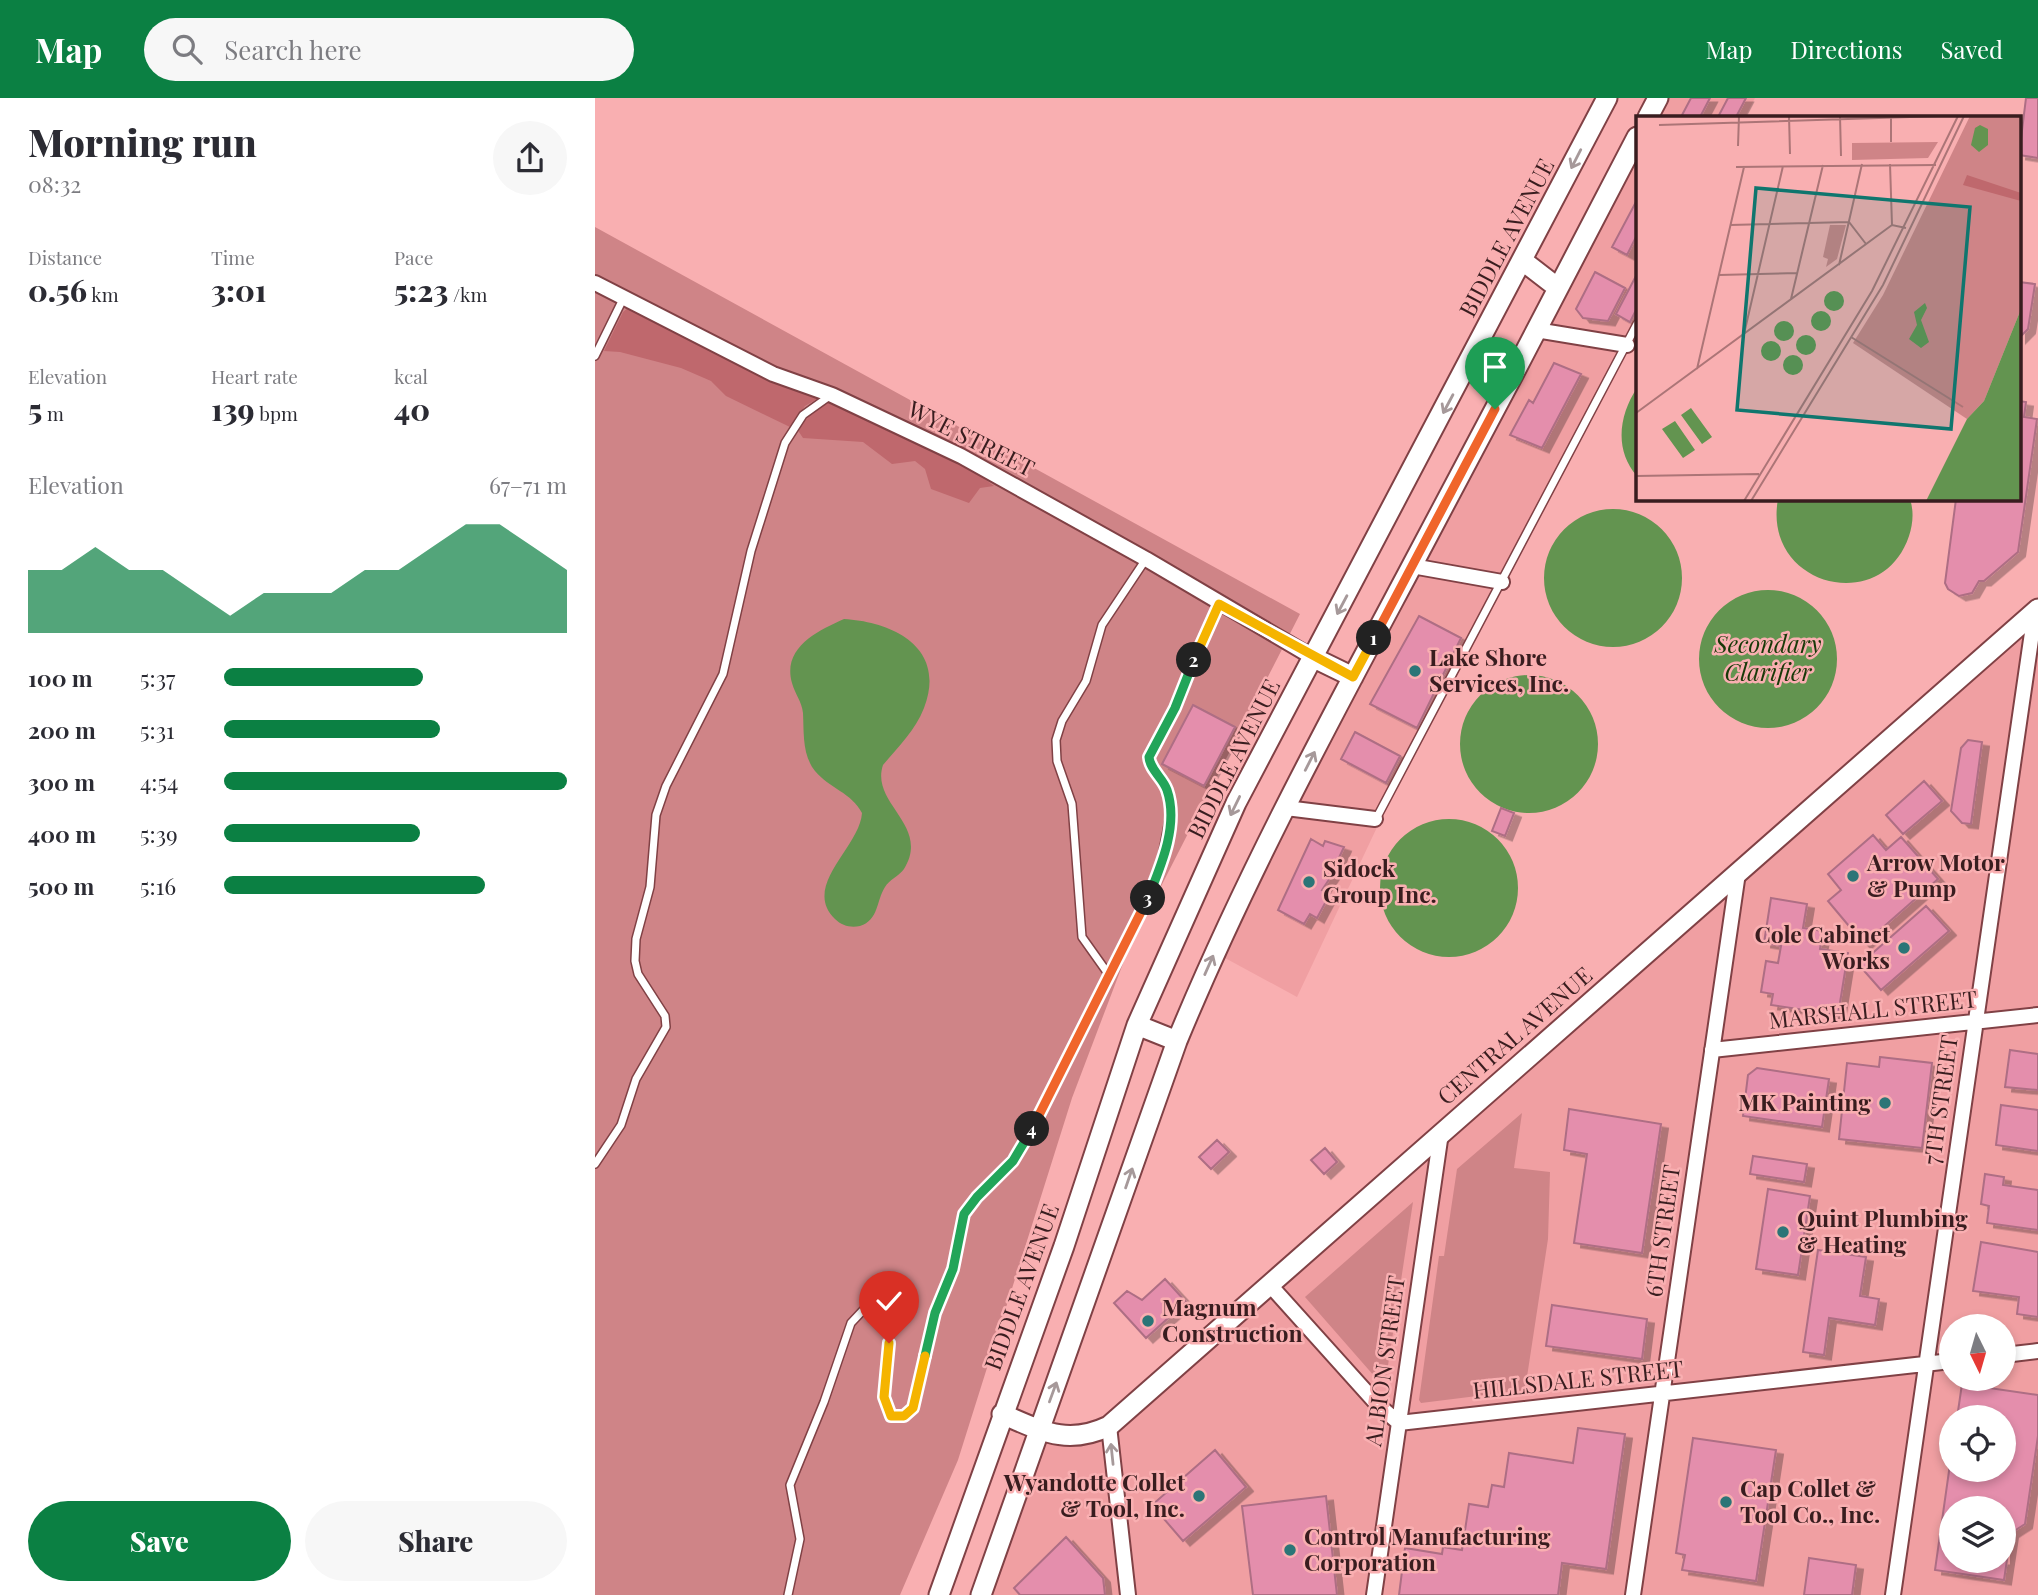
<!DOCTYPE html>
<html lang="en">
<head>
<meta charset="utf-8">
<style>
	body { margin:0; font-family:"Playfair Display",serif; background:#f7f7f7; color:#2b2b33; height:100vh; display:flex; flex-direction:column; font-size:26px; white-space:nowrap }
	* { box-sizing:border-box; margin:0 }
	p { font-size:23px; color:#7c7c81 }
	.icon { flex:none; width:38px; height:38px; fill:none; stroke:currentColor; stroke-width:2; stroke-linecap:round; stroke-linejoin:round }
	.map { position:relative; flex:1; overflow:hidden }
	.panel { display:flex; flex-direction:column; background:#fff; width:595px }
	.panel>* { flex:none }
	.needle { width:46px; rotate:175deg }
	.buttons { position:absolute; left:1344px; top:1216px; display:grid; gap:14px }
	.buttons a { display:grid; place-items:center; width:77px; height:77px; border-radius:50%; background:#fff; box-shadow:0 4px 10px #0003; font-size:35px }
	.pin { position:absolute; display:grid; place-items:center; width:60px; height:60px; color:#fff; margin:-72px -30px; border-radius:50% 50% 50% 0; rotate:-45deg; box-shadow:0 0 7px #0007 }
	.pin .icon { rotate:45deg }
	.km { position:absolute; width:35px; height:35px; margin:-18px; border-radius:50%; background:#222; color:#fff; font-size:19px; line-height:35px; text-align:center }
	.round { display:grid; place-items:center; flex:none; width:74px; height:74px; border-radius:37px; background:#f7f7f7 }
	.overview { display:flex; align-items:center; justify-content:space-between; height:119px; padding:0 28px }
	h1 { font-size:38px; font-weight:800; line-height:52px }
	.metrics { display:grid; grid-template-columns:repeat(3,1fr); gap:10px; height:119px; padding:7px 28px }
	.metrics div { display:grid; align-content:center }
	.metrics b { font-size:30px; font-weight:800 }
	.metrics small { font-size:19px; font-weight:400 }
	.metrics p { font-size:19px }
	.chart { height:196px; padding:14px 28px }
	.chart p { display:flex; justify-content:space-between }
	.chart svg { width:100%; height:126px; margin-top:7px; fill:#0b8043; opacity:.7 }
	.primary-button { display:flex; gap:14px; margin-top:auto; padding:14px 28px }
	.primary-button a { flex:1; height:80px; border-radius:42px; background:#0b8043; color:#fff; font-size:28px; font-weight:800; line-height:80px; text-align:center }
	.primary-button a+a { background:#f7f7f7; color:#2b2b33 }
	ul { padding:0 28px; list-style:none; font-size:23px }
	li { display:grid; grid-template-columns:112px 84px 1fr; align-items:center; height:52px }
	li i { height:18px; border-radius:9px; background:#0b8043 }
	header { display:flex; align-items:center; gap:42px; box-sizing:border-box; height:98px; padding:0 35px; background:#0b8043; color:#fff }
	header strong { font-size:33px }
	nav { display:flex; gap:38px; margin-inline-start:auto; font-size:24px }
	.search { width:490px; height:63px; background:#f7f7f7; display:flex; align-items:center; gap:18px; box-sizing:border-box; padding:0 24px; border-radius:38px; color:#7c7c81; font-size:26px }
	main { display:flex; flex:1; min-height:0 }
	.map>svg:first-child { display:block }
</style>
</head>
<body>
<header>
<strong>Map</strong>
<div class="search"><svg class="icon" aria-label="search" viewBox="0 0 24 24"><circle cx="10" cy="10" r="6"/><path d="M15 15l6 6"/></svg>Search here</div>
<nav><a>Map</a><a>Directions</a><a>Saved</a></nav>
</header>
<main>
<section class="panel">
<div class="overview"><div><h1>Morning run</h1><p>08:32</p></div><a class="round"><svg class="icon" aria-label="share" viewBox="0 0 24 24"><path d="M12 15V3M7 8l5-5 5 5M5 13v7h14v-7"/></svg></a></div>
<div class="metrics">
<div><p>Distance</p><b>0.56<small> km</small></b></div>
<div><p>Time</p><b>3:01</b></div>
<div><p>Pace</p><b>5:23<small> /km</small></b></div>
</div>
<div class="metrics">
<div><p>Elevation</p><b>5<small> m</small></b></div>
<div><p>Heart rate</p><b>139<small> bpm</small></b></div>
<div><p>kcal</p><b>40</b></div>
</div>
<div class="chart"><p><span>Elevation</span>67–71 m</p>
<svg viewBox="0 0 160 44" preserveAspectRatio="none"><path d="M0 44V22L10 22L20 14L30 22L40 22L50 30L60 38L70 30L80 30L90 30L100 22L110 22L120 14L130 6L140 6L150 14L160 22V44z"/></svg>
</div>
<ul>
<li><b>100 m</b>5:37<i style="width:58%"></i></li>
<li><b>200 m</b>5:31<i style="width:63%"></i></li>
<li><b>300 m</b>4:54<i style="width:100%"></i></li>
<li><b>400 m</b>5:39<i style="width:57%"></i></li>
<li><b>500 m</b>5:16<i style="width:76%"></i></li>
</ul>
<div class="primary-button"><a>Save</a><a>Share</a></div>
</section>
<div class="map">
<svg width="1443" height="1497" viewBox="0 0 1443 1497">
	<defs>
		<filter id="shadow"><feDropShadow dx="7" dy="4.5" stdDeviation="0" flood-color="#0004"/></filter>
	</defs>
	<rect width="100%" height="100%" fill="#f9afb1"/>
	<path fill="#f09fa2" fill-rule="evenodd" d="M1063 0H1160L1150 19H1053Z
		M1042 39V226L784 725 702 899 619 854Z
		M1443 511V1497H386L445 1331 493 1338ZM1356 1228H1409V1281H1356ZM1356 1320H1409V1372H1356ZM1356 1410H1409V1463H1356Z"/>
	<path fill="#cf8487" d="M0 129 705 516 532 855 477 1000 363 1362 305 1497H0Z
		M927 1015 919 1070 955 1074 953 1141 930 1292 826 1305 824 1302 844 1158H849L862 1071Z
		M818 1104 790 1287H787L710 1199Z"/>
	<path fill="#bf686d" d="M35 208 229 297 210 308 195 329 131 298 116 283 86 270 25 254 9 253 28 214Z
		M233 304H243L379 373 399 388 385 390 374 405 336 391 330 371 320 363 297 366 268 344 208 340 202 331 221 311Z"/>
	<path fill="#639450" d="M1042 290V378C1019 352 1024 317 1042 290Z
		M1183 401H1315C1319 413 1318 426 1314 438 1287 519 1167 488 1183 401Z
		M949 480a69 69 0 1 1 138 0a69 69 0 1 1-138 0Z
		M1104 561a69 69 0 1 1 138 0a69 69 0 1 1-138 0Z
		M249 521C299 524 352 550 329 610 320 633 303 649 288 667 275 706 336 727 309 771 304 778 294 782 290 789 281 803 284 822 265 828 256 830 247 828 240 821 206 788 265 749 267 715 257 695 234 690 220 673 207 657 209 634 208 615 207 604 200 596 197 585 187 550 222 533 249 521Z
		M865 646a69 69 0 1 1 138 0a69 69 0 1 1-138 0Z
		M785 790a69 69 0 1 1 138 0a69 69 0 1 1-138 0Z"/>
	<path fill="#e48eac" stroke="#ae6e84" stroke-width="2" fill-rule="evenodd" filter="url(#shadow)" d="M1096 0H1115L1105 19H1086Z
		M1133 0H1151L1141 19H1123Z
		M1431 0H1443V60L1424 57Z
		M1042 102V137L1032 157 1017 149Z
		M1000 174 1030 190 1013 223 988 220 981 211Z
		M1042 176V210L1035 224 1021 216Z
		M1424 184 1440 186 1433 231 1424 240Z
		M959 265 986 276 947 350 915 337 934 302 938 305Z
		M1424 303 1431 304 1429 319 1442 321 1423 454 1389 483H1384L1377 495 1364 498 1353 491 1350 485 1361 401H1424Z
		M824 518 866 540 822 630 775 606Z
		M598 607 640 629 609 688 567 666Z
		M760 634 805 658 791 685 746 661Z
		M1373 642 1387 644 1376 726 1367 725 1356 713 1366 650Z
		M1329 683 1347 703 1308 736 1291 717Z
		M906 710 919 715 910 738 897 733Z
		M1278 737 1291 752 1306 739 1343 781 1269 846 1233 803 1246 792 1233 776Z
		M716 741 728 748 730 743 749 749 741 766 743 768 727 792 735 796 722 820 715 816 709 826 683 812Z
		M1176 800 1212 806 1208 830 1228 833 1225 851 1253 855 1243 917 1176 907 1178 896 1166 894 1171 863 1183 865 1186 848 1169 845Z
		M1331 808 1354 833 1286 892 1264 867Z
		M1415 952 1443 956V992L1410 989Z
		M1285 959 1337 965 1327 1050 1244 1041 1252 965 1284 969Z
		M1162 970 1234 981 1227 1029 1148 1018 1153 977Z
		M1406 1007 1443 1012V1053L1401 1047Z
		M974 1011 1066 1026 1047 1155 979 1145 992 1056 969 1052Z
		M622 1042 634 1054 616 1071 604 1059Z
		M730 1050 742 1064 729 1076 716 1062Z
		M1158 1058 1212 1066 1209 1084 1155 1076Z
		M1390 1076 1409 1079 1408 1087 1443 1092V1132L1392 1125 1394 1108 1386 1106Z
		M1173 1091 1215 1098 1203 1177 1161 1171Z
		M1386 1144 1443 1154V1219L1422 1216 1424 1199 1378 1193Z
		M1223 1152 1271 1159 1265 1198 1284 1201 1280 1227 1234 1220 1229 1257 1208 1254Z
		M570 1181 591 1204 551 1240 519 1205 532 1193 547 1202Z
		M957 1207 1052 1221 1047 1261 951 1248Z
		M1367 1286 1443 1297V1338L1430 1426 1416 1435 1409 1482 1340 1472 1356 1359V1372H1409V1320H1362ZM1356 1410H1409V1463H1356Z
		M983 1330 1030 1336 1011 1471 967 1465 963 1497H804L810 1450 847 1456 848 1449 867 1452 874 1406 893 1409 897 1387 909 1389 914 1355 978 1365Z
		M1098 1340 1181 1352 1161 1483 1087 1472 1090 1457 1081 1455Z
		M620 1352 651 1389 588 1443 557 1407Z
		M731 1398 742 1497H658L647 1408Z
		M471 1439 508 1480 510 1497H425L419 1490Z
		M1214 1460 1261 1467 1257 1497H1209Z"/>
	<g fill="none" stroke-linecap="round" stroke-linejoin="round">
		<defs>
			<path id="lane" d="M0 258 29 199
				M781 721 1042 226
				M514 877 487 839 477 706 462 663 461 642 467 623 491 583 507 527 551 461
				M0 1066 26 1027 41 981 71 929 70 918 43 876 40 863 41 841 55 789 61 717 71 688 128 576 156 453 190 345 208 317 236 297
				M193 1497 205 1441 195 1387 229 1304 256 1225 272 1208C320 1202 274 1294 296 1318H309L318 1310 322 1299 340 1215 358 1171 370 1116 427 1049 538 833 566 764 577 707 570 686 557 670 554 659 580 610 624 506"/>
			<path id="street" d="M0 185 178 276 237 297 366 358 551 461 719 560
				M941 232 1032 247
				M817 468 907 484
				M691 710 780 721
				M1117 952 1443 917
				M674 1186 782 1306 804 1325 1356 1263
				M1409 1257 1443 1253
				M514 1328 533 1497
				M779 1497 846 1035
				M1038 1497 1143 775
				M1298 1497 1440 514"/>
			<path id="secondary" d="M1053 19 1063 0
				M928 163 963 190
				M719 560 758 579
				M542 927 582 943
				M407 1316C447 1333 472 1348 514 1328L1443 511
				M344 1497 469 1148 542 927 641 705 1012 0
				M386 1497 582 943C648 783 730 631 811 479 889 333 966 186 1042 39"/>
		</defs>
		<use href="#lane" stroke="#804145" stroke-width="10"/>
		<use href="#street" stroke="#804145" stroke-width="18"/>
		<use href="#secondary" stroke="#804145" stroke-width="23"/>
		<use href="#lane" stroke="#fff" stroke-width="7"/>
		<use href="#street" stroke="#fff" stroke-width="14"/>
		<use href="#secondary" stroke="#fff" stroke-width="19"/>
	</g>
	<defs><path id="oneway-shaft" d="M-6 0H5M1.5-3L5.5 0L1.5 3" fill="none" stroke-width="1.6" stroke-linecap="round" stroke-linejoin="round" transform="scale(1.75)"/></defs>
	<g stroke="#a6999a">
		<use href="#oneway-shaft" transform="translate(981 61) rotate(117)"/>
		<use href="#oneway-shaft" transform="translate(853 306) rotate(118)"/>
		<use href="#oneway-shaft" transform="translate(747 507) rotate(118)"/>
		<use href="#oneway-shaft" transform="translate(715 663) rotate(-63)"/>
		<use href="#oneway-shaft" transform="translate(640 708) rotate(116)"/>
		<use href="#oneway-shaft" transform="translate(614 867) rotate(-66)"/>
		<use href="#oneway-shaft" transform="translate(534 1080) rotate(-71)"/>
		<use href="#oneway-shaft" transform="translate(458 1294) rotate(-70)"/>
		<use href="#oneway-shaft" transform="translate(517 1356) rotate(-96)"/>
	</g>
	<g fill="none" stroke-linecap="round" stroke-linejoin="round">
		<defs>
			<path id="split-1" d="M779 540 900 311"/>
			<path id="split-2" d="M599 562 624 506 758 579 779 540"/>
			<path id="split-3" d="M553 800C566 768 584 727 572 692 568 680 555 672 554 659L580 610 599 562"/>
			<path id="split-4" d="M437 1031 553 800"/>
			<path id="split-5" d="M330 1258 340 1215 358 1171 369 1116 382 1099 418 1063 437 1031"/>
			<path id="split-6" d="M294 1245 289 1299 296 1318H309L318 1310 330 1258"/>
		</defs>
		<use href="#split-1" stroke="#fff" stroke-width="14"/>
		<use href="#split-2" stroke="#fff" stroke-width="14"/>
		<use href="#split-3" stroke="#fff" stroke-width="14"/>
		<use href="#split-4" stroke="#fff" stroke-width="14"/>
		<use href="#split-5" stroke="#fff" stroke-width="14"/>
		<use href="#split-6" stroke="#fff" stroke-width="14"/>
		<use href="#split-1" stroke="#f0652b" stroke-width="9"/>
		<use href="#split-2" stroke="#f5b400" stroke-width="9"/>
		<use href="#split-3" stroke="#22a559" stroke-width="9"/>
		<use href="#split-4" stroke="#f0652b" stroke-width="9"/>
		<use href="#split-5" stroke="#22a559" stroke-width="9"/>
		<use href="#split-6" stroke="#f5b400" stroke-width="9"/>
	</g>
	<g fill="#2b7577" stroke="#f9afb1" stroke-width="2.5">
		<circle cx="820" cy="573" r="7"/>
		<circle cx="1258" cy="778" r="7"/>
		<circle cx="714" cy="784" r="7"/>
		<circle cx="1309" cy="850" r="7"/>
		<circle cx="1290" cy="1005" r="7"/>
		<circle cx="1188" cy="1134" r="7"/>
		<circle cx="553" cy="1223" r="7"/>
		<circle cx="604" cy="1398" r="7"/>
		<circle cx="1131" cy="1404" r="7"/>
		<circle cx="695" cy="1452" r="7"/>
	</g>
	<g text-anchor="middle" stroke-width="5" stroke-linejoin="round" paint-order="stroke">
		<g font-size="23" fill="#391d1f" stroke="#f9afb1">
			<text transform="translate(912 140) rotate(-62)" y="8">BIDDLE AVENUE</text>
			<text transform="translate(376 341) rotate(27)" y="8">WYE STREET</text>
			<text transform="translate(639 661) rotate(-63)" y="8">BIDDLE AVENUE</text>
			<text transform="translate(1278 912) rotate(-6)" y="8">MARSHALL STREET</text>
			<text transform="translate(920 938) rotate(-41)" y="8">CENTRAL AVENUE</text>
			<text transform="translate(1346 1002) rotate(-82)" y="8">7TH STREET</text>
			<text transform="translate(1068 1133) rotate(-82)" y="8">6TH STREET</text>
			<text transform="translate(427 1189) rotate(-70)" y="8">BIDDLE AVENUE</text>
			<text transform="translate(790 1263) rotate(-82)" y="8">ALBION STREET</text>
			<text transform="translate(983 1282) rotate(-6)" y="8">HILLSDALE STREET</text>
		</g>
		<g font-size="23" font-weight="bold" fill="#391d1f" stroke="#f9afb1" text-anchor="start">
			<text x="834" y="568">Lake Shore<tspan x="834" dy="26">Services, Inc.</tspan></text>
			<text x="1272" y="773">Arrow Motor<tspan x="1272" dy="26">&amp; Pump</tspan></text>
			<text x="728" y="779">Sidock<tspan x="728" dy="26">Group Inc.</tspan></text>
			<text x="1295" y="845" text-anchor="end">Cole Cabinet<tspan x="1295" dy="26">Works</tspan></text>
			<text x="1276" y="1013" text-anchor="end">MK Painting</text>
			<text x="1202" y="1129">Quint Plumbing<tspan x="1202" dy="26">&amp; Heating</tspan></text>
			<text x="567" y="1218">Magnum<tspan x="567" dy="26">Construction</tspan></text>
			<text x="590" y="1393" text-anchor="end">Wyandotte Collet<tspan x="590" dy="26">&amp; Tool, Inc.</tspan></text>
			<text x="1145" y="1399">Cap Collet &amp;<tspan x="1145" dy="26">Tool Co., Inc.</tspan></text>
			<text x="709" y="1447">Control Manufacturing<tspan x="709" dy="26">Corporation</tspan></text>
		</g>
		<g font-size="24" font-style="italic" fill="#183908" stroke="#f9afb1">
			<text x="1173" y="555">Secondary<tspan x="1173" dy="28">Clarifier</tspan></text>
		</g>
	</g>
	<g transform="translate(1041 18)">
		<rect width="385" height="385" fill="#f9afb1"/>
		<path d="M334 0H385V193L348 285 331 303 217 227 247 179ZM302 26 292 42 216 44V27ZM194 109H210L201 143 190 151 192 143 187 141Z" fill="#cf8487"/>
		<path d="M331 59 385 77V85L327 69Z" fill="#bf686d"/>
		<path d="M344 9 352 13V29L343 36 335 29 339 12ZM188 185a10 10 0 1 1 20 0a10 10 0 1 1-20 0ZM289 187 291 192 285 204 293 226 285 232 273 223 281 209 278 196ZM385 193V385H290L331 303 348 285ZM175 205a10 10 0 1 1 20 0a10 10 0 1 1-20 0ZM138 215a10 10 0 1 1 20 0a10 10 0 1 1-20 0ZM160 229a10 10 0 1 1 20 0a10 10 0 1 1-20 0ZM125 235a10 10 0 1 1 20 0a10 10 0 1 1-20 0ZM147 249a10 10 0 1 1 20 0a10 10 0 1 1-20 0ZM55 292 76 321 66 328 45 299ZM39 305 59 334 47 342 26 313Z" fill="#639450"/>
		<path fill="none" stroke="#ac7577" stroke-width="2" d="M153 0 154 38M204 0 205 40M255 0V26M23 9 305 0M102 30 103 0M254 48 256 109M100 51 300 49M94 109 213 106 230 128M203 149 226 48M83 159 161 157M155 183 187 49M108 218 147 50M215 221 327 291M61 253 108 51M0 297 256 109 270 112M0 360 123 358M108 385 236 175 322 0M115 385 247 169 328 0"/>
		<path fill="#0f766e" fill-opacity="0.15" stroke="#0f766e" stroke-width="3.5" d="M120 72 334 91 315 313 101 294Z"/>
		<rect width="385" height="385" fill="none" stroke="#391d1f" stroke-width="3.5"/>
	</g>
</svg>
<div class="buttons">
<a><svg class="needle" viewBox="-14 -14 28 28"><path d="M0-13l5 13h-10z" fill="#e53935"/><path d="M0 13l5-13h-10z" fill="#7c7c81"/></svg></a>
<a><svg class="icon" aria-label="locate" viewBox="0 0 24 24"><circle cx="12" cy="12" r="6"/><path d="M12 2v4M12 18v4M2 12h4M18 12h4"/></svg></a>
<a><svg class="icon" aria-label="layers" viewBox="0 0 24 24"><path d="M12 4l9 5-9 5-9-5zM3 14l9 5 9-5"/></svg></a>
</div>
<div class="pin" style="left:900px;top:311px;background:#1e9e55"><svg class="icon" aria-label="arrive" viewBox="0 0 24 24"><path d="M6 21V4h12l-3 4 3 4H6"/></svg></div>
<div class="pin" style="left:294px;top:1245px;background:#d93025"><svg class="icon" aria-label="check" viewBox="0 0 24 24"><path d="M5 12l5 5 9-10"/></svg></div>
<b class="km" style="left:779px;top:540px">1</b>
<b class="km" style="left:599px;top:562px">2</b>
<b class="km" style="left:553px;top:800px">3</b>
<b class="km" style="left:437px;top:1031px">4</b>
</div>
</main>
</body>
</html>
